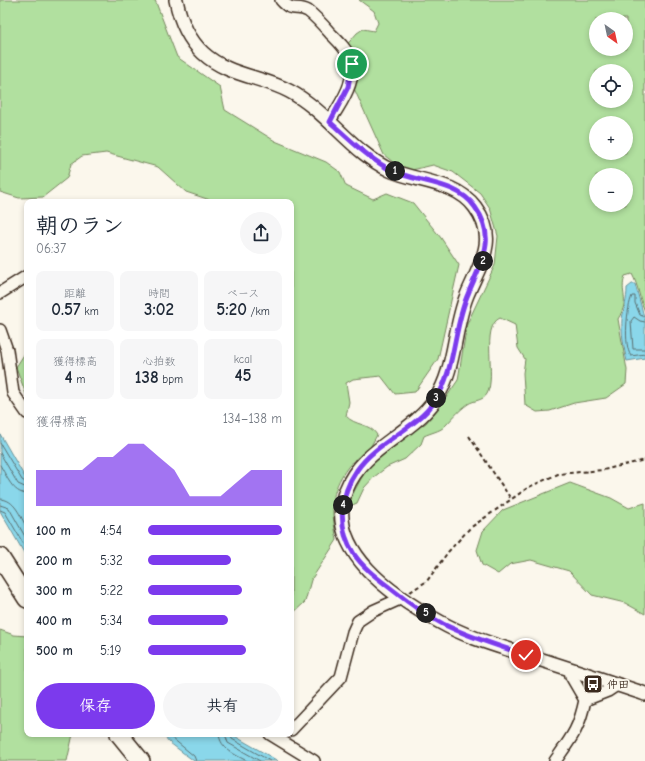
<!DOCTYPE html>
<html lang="ja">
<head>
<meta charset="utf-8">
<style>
	body { margin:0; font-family:"Comic Neue","Klee One",sans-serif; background:#f6f6f7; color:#1f2937; height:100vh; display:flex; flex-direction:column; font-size:15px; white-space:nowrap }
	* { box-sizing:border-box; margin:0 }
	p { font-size:13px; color:#747a83 }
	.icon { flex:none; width:22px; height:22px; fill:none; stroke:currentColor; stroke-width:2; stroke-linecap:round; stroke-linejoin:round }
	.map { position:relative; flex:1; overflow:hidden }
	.side { position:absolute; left:24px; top:199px; width:270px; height:538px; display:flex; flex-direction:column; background:#fff; border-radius:8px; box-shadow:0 2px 6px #0003 }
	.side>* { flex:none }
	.needle { width:26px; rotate:147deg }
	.fabs { position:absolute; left:589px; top:12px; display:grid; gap:8px }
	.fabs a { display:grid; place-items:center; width:44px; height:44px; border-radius:50%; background:#fff; box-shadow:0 2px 6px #0003; font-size:20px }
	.pin { position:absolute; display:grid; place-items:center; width:34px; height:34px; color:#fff; margin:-17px; border:2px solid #fff; border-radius:50%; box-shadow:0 1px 4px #0007 }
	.km { position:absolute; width:20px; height:20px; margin:-10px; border-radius:50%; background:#222; color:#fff; font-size:11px; line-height:20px; text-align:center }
	.round { display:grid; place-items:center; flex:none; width:42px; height:42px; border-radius:21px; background:#f6f6f7 }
	.headline { display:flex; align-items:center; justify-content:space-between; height:68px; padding:0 12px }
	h1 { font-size:22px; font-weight:800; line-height:30px }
	.metrics { display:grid; grid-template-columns:repeat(3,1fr); gap:6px; height:68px; padding:4px 12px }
	.metrics div { display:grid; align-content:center; border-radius:8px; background:#f6f6f7; text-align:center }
	.metrics b { font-size:17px; font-weight:800 }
	.metrics small { font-size:11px; font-weight:400 }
	.metrics p { font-size:11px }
	.chart { height:112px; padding:8px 12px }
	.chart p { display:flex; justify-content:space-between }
	.chart svg { width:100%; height:72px; margin-top:4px; fill:#7c3aed; opacity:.7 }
	.action { display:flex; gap:8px; margin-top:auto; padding:8px 12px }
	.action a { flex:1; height:46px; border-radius:24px; background:#7c3aed; color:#fff; font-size:16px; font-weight:800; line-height:46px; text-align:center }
	.action a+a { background:#f6f6f7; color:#1f2937 }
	ul { padding:0 12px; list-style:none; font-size:13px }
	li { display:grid; grid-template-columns:64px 48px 1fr; align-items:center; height:30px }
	li i { height:10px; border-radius:5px; background:#7c3aed }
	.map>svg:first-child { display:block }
</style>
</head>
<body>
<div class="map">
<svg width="645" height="761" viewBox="0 0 645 761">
	<rect width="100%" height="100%" fill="#fbf7ec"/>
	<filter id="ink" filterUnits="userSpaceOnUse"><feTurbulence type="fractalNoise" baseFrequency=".025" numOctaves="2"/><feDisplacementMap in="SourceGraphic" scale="8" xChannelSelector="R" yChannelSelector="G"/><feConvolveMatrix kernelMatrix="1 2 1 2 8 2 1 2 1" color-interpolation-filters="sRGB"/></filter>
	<g filter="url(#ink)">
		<path fill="#b1e09f" stroke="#76855e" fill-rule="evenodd" d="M0 0H155L177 57 220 87 225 110 275 141 326 162 340 172 346 186 373 199 387 193 413 203 441 238 459 265 438 359 415 392 395 394 381 376 353 379 346 383 349 402 346 416C355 426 370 423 377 435L367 453C358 456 354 460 348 467 329 492 331 511 337 540L311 580 305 602 291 615V202H216L186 192 158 167 106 153 82 156 71 164 67 178 43 197 19 198 0 192Z
			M359 0H645V311C639 299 639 287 632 274L625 276C619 294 631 298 618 319L627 370 626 384 606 398 574 403 550 411 537 412 525 405 523 373 525 359 518 348 515 325 500 318C480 327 497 376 487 394 483 401 474 400 468 404 458 411 452 419 444 427 440 431 430 433 424 436L421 444 405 459 387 467 374 477 364 488 357 503 350 506 351 497 367 468 390 446 426 423 439 408 458 380 467 324 495 265 498 236 490 208 480 193 453 172 433 165 412 170 398 166 384 155 352 84 345 78 342 55 344 48 357 33 363 29 374 31 378 23 374 11ZM596 19H626V49H596ZM596 71H626V101H596ZM596 123H626V153H596ZM596 175H626V205H596Z
			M27 350V397L16 367Z
			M570 483 611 498 629 508 645 503V614L625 603 592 595 569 571 531 560 510 564 498 574 482 565 477 550 483 531 503 510Z
			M0 630 14 635 27 636V734H73L67 761H0Z"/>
		<path fill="#8ad7ea" stroke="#6a9298" d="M632 284H635L645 320V358L627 361C624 350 621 330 622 319 624 307 627 301 627 288Z
			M0 434 27 481V558L0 511Z
			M162 734H231L278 761H194L170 743Z"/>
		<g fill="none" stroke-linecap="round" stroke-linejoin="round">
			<path stroke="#5b6f70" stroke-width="1" d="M645 317 640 315 635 303V296H632C627 307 623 345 631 356L645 354
				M645 322 640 321 634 317 631 321 633 349H645
				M0 443 22 480 27 483
				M0 453 18 484 27 488
				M0 465C7 476 12 493 27 494
				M0 499C15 499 20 516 27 528
				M0 505 9 508 27 540
				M0 510 5 512 27 550
				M167 734 194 756 196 761
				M219 734C220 749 236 755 247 761
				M225 734 228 743 260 761
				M230 734 232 739 270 761"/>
			<defs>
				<path id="minor" d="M281 0C293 14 297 4 308 11 316 17 323 25 330 33 337 40 347 49 350 59 358 80 340 105 329 122
					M0 293 27 276
					M0 330 7 350 13 393 27 413
					M570 669 571 676 585 700 608 691 617 685
					M291 730 341 677 353 632 358 621 373 611 402 598
					M270 734 314 761
					M555 761C572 737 579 729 585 700"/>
				<path id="tertiary" d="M176 0C180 20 188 39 203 53 228 76 261 76 289 91 326 110 353 153 390 170 417 182 456 181 475 207 499 239 480 264 467 295 453 329 456 369 435 400 411 435 362 448 346 490 323 550 396 598 440 622 468 638 499 646 529 656 568 668 606 681 645 694"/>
				<path id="primary" d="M0 557 27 599
					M119 734 141 761"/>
			</defs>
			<use href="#minor" stroke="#3b2a1e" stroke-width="14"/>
			<use href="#tertiary" stroke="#3b2a1e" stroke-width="16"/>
			<use href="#primary" stroke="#3b2a1e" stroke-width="20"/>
			<path stroke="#3b2a1e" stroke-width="2" stroke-dasharray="4 3" stroke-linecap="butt" d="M469 436 511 499
				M410 592 427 581 448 552 470 528 529 487 558 474 603 470 645 460"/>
			<use href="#minor" stroke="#fbf7ec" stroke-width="11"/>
			<use href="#tertiary" stroke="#fbf7ec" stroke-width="13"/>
			<use href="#primary" stroke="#fbf7ec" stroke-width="17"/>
		</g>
	</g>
	<g fill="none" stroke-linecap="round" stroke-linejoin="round" filter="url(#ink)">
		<defs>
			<path id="route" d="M352 64 348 87 330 122C348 138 366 156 387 168 414 184 455 179 475 207 498 239 481 262 468 294 453 328 456 369 435 401 415 430 377 441 357 470 339 496 337 528 354 554 364 569 380 580 394 591 409 603 426 615 443 624 469 637 498 646 526 655"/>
		</defs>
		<use href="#route" stroke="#fff" stroke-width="8"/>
		<use href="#route" stroke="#7c3aed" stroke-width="5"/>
	</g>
	<defs>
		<symbol id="bus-square" viewBox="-11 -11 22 22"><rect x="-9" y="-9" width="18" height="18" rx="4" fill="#3b2a1e" stroke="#fbf7ec"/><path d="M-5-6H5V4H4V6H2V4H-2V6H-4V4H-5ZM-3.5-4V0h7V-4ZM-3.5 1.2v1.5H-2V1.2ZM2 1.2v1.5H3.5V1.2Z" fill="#fff"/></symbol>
	</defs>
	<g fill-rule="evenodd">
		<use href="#bus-square" x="582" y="673" width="22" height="22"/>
	</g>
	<g text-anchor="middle" stroke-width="3.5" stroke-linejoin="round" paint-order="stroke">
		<g font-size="11" font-weight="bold" fill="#3b2a1e" stroke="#fbf7ec" text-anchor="start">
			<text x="607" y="688">仲田</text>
		</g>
	</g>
</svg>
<div class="fabs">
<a><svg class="needle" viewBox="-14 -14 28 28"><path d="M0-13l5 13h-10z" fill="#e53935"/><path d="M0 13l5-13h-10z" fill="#747a83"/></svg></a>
<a><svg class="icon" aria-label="locate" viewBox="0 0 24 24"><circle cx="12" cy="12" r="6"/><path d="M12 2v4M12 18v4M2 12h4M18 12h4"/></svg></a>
<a>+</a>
<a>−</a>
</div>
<div class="pin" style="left:352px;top:64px;background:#1e9e55"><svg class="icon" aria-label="arrive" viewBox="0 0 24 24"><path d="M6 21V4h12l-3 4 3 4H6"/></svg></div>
<div class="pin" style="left:526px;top:655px;background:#d93025"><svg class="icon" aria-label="check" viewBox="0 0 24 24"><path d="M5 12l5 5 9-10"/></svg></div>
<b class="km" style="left:395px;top:171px">1</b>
<b class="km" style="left:483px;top:261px">2</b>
<b class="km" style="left:436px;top:398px">3</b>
<b class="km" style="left:343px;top:505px">4</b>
<b class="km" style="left:426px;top:613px">5</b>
<section class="side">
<div class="headline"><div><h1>朝のラン</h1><p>06:37</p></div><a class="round"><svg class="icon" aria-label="share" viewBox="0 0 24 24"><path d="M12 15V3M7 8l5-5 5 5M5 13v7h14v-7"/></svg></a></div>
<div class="metrics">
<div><p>距離</p><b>0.57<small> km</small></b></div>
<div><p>時間</p><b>3:02</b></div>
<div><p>ペース</p><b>5:20<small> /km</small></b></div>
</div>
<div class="metrics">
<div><p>獲得標高</p><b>4<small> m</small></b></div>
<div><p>心拍数</p><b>138<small> bpm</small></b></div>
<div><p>kcal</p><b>45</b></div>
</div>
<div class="chart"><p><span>獲得標高</span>134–138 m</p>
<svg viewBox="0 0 160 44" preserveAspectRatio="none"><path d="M0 44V22L10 22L20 22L30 22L40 14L50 14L60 6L70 6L80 14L90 22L100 38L110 38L120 38L130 30L140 22L150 22L160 22V44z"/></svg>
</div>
<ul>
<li><b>100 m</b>4:54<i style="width:100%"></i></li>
<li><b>200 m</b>5:32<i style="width:62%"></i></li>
<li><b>300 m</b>5:22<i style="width:70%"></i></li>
<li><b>400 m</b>5:34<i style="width:60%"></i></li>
<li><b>500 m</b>5:19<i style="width:73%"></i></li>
</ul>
<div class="action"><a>保存</a><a>共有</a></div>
</section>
</div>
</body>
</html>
